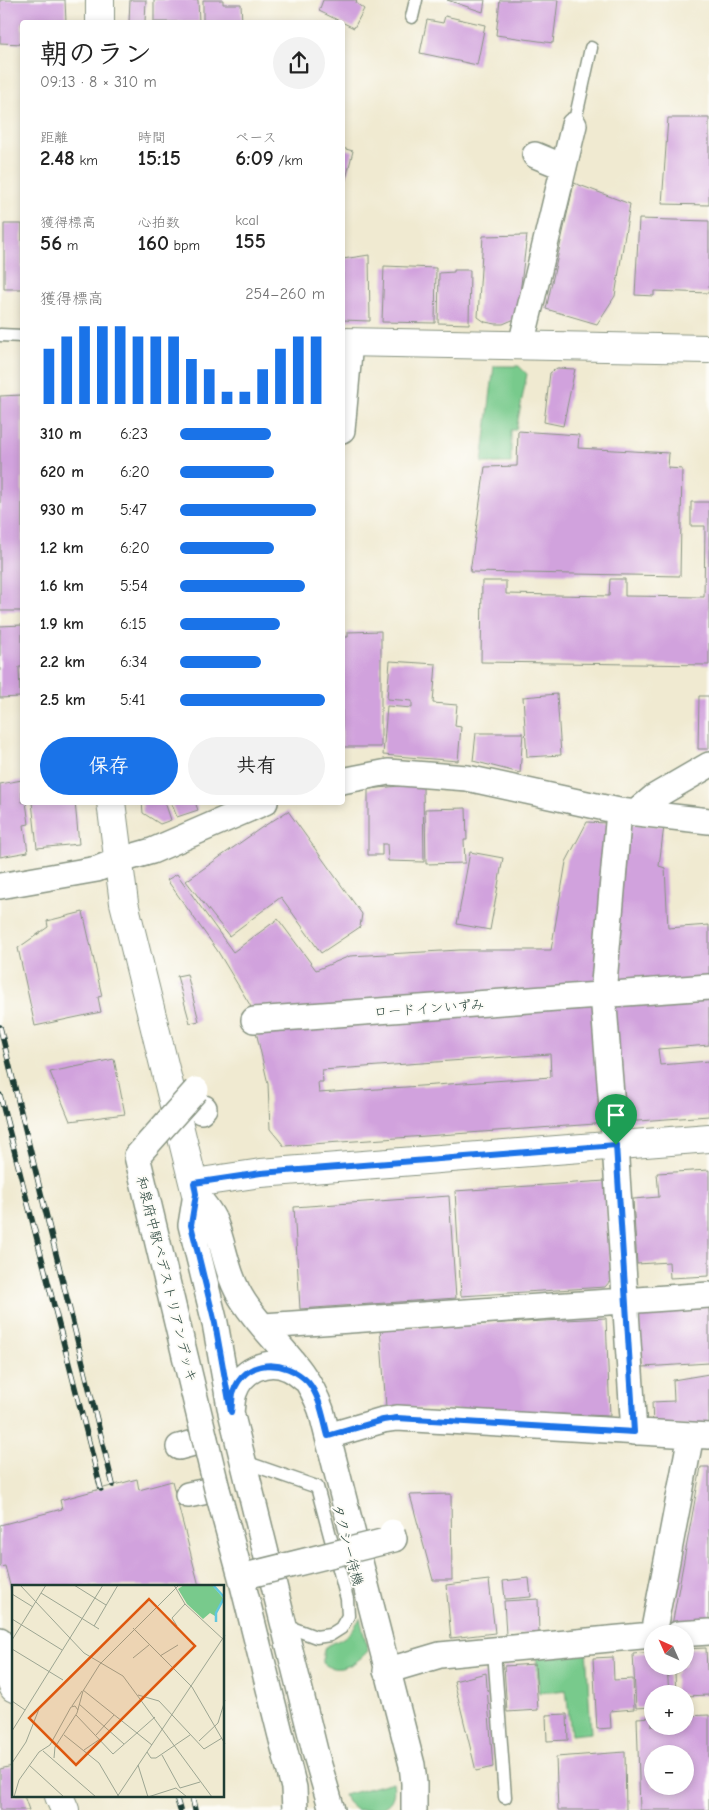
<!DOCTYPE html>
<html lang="ja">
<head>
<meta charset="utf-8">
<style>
	body { margin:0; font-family:"Comic Neue","Klee One",sans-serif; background:#f2f2f2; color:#222; height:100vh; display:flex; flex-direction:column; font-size:19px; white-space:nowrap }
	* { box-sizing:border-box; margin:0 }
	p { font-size:16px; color:#767676 }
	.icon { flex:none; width:28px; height:28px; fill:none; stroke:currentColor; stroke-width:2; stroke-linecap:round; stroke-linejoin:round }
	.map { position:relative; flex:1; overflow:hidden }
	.side { position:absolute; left:20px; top:20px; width:325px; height:785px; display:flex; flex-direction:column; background:#fff; border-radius:5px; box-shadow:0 2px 8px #0003 }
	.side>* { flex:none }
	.needle { width:32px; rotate:315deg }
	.buttons { position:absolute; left:644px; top:1625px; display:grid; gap:10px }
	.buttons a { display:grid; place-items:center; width:50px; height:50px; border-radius:50%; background:#fff; box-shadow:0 2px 8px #0003; font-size:25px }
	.pin { position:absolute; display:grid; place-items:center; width:42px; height:42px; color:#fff; margin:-51px -21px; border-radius:50% 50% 50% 0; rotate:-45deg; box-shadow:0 0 5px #0007 }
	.pin .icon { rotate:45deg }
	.round { display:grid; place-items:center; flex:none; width:52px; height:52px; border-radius:26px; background:#f2f2f2 }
	.headline { display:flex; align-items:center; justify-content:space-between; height:85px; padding:0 20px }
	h1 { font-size:28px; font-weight:600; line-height:38px }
	.figures { display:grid; grid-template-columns:repeat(3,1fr); gap:8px; height:85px; padding:5px 20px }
	.figures div { display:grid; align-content:center }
	.figures b { font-size:21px; font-weight:600 }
	.figures small { font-size:14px; font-weight:400 }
	.figures p { font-size:14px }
	.chart { height:140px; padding:10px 20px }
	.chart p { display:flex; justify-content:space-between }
	.chart svg { width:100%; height:90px; margin-top:5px; stroke:#1a73e8; stroke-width:6 }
	.primary-button { display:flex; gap:10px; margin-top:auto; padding:10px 20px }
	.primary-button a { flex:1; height:58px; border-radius:30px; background:#1a73e8; color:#fff; font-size:20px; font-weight:600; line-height:58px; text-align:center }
	.primary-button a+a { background:#f2f2f2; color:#222 }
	ul { padding:0 20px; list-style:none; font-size:16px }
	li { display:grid; grid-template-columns:80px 60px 1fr; align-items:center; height:38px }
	li i { height:12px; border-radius:6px; background:#1a73e8 }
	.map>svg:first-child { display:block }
</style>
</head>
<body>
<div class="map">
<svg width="709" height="1810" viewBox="0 0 709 1810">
	<rect width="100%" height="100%" fill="#fdfcf7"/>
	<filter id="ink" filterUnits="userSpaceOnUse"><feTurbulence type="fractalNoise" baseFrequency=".02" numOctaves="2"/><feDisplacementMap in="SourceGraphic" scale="10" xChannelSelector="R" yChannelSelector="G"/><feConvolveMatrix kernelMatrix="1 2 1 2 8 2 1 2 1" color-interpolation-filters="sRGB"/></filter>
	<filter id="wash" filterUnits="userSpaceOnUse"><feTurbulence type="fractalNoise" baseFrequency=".0096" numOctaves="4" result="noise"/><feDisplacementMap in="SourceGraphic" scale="20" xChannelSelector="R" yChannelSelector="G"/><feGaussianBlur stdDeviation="1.12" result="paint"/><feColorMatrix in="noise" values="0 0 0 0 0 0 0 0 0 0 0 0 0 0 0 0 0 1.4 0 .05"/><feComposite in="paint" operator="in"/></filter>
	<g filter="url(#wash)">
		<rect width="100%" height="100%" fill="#f0ead1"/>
		<path fill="#78ca8c" stroke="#4c8460" d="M494 366H519L527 374 516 430H511V463H482Z
			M360 1618 368 1651C357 1663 338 1676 323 1663V1654L325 1647C345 1637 348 1638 360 1618Z
			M586 1647 591 1733 571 1735 566 1690 539 1693 536 1655Z
			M393 1782C398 1810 377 1810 356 1810L347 1802 344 1795Z"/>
		<g id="blocks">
			<path fill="#d1a2dd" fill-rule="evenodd" d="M0 0H65L66 22H22V44L0 43Z
				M130 0H146L145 22H129Z
				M154 0H198L199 22H154Z
				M203 0H223V4H241L242 22H203Z
				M323 0H357L356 3 364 9 354 28 319 11Z
				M447 0H485L483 12Z
				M500 0H558L553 43 496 35Z
				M445 16 485 25 477 65 420 53 427 20 443 23Z
				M668 118H709V205L662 204Z
				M342 148 353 151 343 191H342Z
				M574 183 630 204 615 296 597 324 546 309Z
				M639 219 709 221V293L654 291V296L635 295Z
				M4 224H22V289H4Z
				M527 235 517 318 503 324H496L485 322 478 317 483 236Z
				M369 255 370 321 342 320 343 259Z
				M384 266 436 268 435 323 382 322Z
				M454 270H470L469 324 438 323 439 273 454 272Z
				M557 368 575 369 563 426 544 422 550 373Z
				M22 395V611H0V396Z
				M518 431 579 435 578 448 669 453 668 468 682 469 680 576 470 572 485 467 517 466Z
				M691 502H709V665L481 662 482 581H506V594L609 596 610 579H625V596L704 597 705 526H691Z
				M22 625V667H19L20 697 0 698V626Z
				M381 631V747H342V637H348V632Z
				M390 661 436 664 433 703 457 705 455 726 461 727 458 761 383 755 387 706 412 708V701L387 699Z
				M557 694 561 755 527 757 523 697Z
				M699 696H709V749H698Z
				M476 733H523L520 773 473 761Z
				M22 780V802H26L29 824 24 825 28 852 0 857V784Z
				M410 785 423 786 424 862 388 861 387 844H382V855H368V789Z
				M32 802H75L79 844 37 848Z
				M142 802H165L171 820 160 824 143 813Z
				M171 802H195L198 810 177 817Z
				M466 808 467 840H464L465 863 426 864 425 809Z
				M288 811 362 914 360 927 321 953 281 897 229 936 186 881 261 828Z
				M587 822 664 826 659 866 665 868 668 928 709 925V1045L658 1049 660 1065 709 1061V1116L284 1146 270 1129 268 1084 250 1005 217 950 167 880 177 874 233 952 278 919 316 970 350 956 460 950H551L566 862ZM550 1054 551 1077 319 1093 318 1082H323L322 1070Z
				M470 852 503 858 490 930 457 924Z
				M83 912 102 996 98 997 101 1012 35 1026 18 948 48 927 47 921Z
				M187 974 199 1021 190 1023 177 976Z
				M114 1059 125 1114 70 1121 50 1072Z
				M709 1170V1276L670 1278 669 1262 637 1264 633 1199 659 1197 657 1173Z
				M605 1181 611 1280 605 1287 461 1296 455 1191Z
				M449 1196 456 1298 300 1309 294 1207Z
				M709 1305V1363L643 1367 638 1309Z
				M606 1318 610 1416 386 1407 380 1329Z
				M709 1374V1425L653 1427 652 1402 674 1401 673 1380Z
				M701 1467H709V1622L672 1625Z
				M137 1479 139 1490 172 1481 199 1586H14L13 1597 5 1566 0 1567V1525L62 1509 60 1500Z
				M451 1494 452 1580H433L410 1495Z
				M529 1578 531 1597 505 1599 503 1581Z
				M489 1580 495 1633 451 1638 446 1585Z
				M538 1599 539 1633 506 1635 504 1601Z
				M706 1648 707 1670H709V1695L685 1696V1694H676L675 1673H677L676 1666H685V1649Z
				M652 1652V1666H667L669 1694H652V1707L636 1708 633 1654Z
				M613 1657 614 1680 633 1679 634 1709 610 1711 611 1728 597 1729 593 1658Z
				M535 1664 538 1710 507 1712 504 1666Z
				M486 1673 493 1767 476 1771 454 1681Z
				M567 1714 568 1740 547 1741 546 1715Z
				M709 1715V1810H640L637 1718 652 1717V1726H685V1716ZM652 1754H685V1786H652Z
				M625 1752 626 1810H558L556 1757Z
				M12 1766 14 1796H24L29 1810H0V1769Z"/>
		</g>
	</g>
	<g filter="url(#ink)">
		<use href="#blocks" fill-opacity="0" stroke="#889482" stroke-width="1"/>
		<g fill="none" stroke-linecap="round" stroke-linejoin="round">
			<defs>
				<path id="lane" d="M412 17 416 0
					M574 125 591 48
					M0 335 22 336
					M242 1461 317 1487 347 1599 348 1616 341 1628 330 1635 316 1637 284 1625
					M494 1651 505 1797"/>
				<path id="street" d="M535 155 564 167
					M521 345 574 125
					M342 430 350 342
					M342 781 388 772 467 778 619 811 709 821
					M619 811 603 994 615 1145 634 1432
					M635 813 654 797 709 765
					M0 886 97 869 117 861 152 851 265 802
					M254 1020 709 987
					M188 1099 201 1111 204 1108
					M196 1194C202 1203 212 1213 215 1223 225 1249 227 1277 244 1302 269 1340 305 1364 321 1410L412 1765 414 1783V1810
					M196 1194 191 1225 215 1323 230 1407
					M264 1326 709 1295
					M304 1379C299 1375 293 1370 288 1368 266 1358 241 1371 234 1393 232 1399 232 1406 231 1412L316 1755 332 1810
					M328 1436 383 1420 397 1418 709 1436
					M179 1447 205 1440
					M188 1495 217 1489
					M653 1634 691 1435
					M678 1634 709 1632
					M0 1640 2 1644 1 1659 0 1658
					M386 1671 440 1655 652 1635"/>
				<path id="secondary" d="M100 0V22
					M342 342 709 349
					M111 802 124 903 196 1194
					M194 1183 261 1173 709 1138
					M1 1659 14 1688
					M59 1796 65 1810"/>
			</defs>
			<use href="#lane" stroke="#889482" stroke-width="15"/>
			<use href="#street" stroke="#889482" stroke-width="28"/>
			<use href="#secondary" stroke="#889482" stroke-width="30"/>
			<use href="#lane" stroke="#fff" stroke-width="12"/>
			<use href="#street" stroke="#fff" stroke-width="25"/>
			<use href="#secondary" stroke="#fff" stroke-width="28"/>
			<defs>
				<path id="rail" d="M0 1027 113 1485
					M0 1095 101 1489
					M176 1796 180 1810
					M192 1796 195 1810"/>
			</defs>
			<use href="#rail" stroke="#1f3d34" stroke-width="5.5"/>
			<use href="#rail" stroke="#fdfcf7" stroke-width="4" stroke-dasharray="11" stroke-linecap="butt"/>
			<defs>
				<path id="street-bridge" d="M196 1090 137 1156 217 1489 241 1577 294 1788 295 1810
					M241 1577 394 1539 392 1532"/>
			</defs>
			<use href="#street-bridge" stroke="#889482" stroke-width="28" stroke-linecap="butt"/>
			<use href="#street-bridge" stroke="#fff" stroke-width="25"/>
		</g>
	</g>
	<g fill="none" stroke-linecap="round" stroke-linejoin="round" filter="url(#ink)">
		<defs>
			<path id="route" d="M616 1145 634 1432 397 1418 383 1420 328 1436C323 1418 320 1396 308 1382 285 1358 244 1358 233 1393 232 1399 232 1406 231 1412L215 1323 191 1225 196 1194 194 1183 261 1173Z"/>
		</defs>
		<use href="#route" stroke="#fff" stroke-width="10"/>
		<use href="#route" stroke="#1a73e8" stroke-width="6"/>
	</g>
	<g text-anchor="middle" stroke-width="4" stroke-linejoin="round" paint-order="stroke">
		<g font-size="14" fill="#1f3d34" stroke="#fdfcf7">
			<text transform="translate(429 1008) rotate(-4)" y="5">ロードインいずみ</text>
			<text transform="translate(167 1279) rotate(76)" y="5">和泉府中駅ペデストリアンデッキ</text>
			<text transform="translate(348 1545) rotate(75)" y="5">タクシー待機</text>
		</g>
	</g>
	<g transform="translate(12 1585)">
		<rect width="212" height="212" fill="#f0ead1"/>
		<path d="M172 0H200L211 13 203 31 198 28 191 34 175 19 166 4Z" fill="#78ca8c"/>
		<path fill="none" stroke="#61c7de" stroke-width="2.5" d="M201 0 212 12M204 37V28L212 13"/>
		<path fill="none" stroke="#9ca592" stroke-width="1" d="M8 0 72 68 111 91 200 212M62 0 94 20M162 0 173 19 213 56M29 8 87 44M0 9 21 22M0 34 50 65M82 41 106 0M165 41 160 33 173 19M121 43 180 102 213 159M0 55 34 0M0 64 51 95M148 71 166 60M121 73 137 60M71 105 140 160M126 110 147 116 192 164 210 153M0 116 13 125M67 119 112 159M60 121 70 106M64 130 101 169 143 132M0 146 91 0M52 150 87 178 107 212M84 150 102 130M187 156 206 138 213 115M72 165 88 154M31 166 84 212M135 167 139 173H144L178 150M150 170 168 203 188 197M42 173 43 162 65 128 71 106 88 79 167 0M0 178 14 157 27 124M17 180 52 212M126 180 136 212M2 212 7 195 27 167 38 160 59 122 63 121 66 125M105 212 213 50M136 212 164 203 175 212"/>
		<path fill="#de580e" fill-opacity="0.15" stroke="#de580e" stroke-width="2.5" d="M137 14 183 61 64 180 17 133Z"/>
		<rect width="212" height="212" fill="none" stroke="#1f3d34" stroke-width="2.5"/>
	</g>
</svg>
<div class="buttons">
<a><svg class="needle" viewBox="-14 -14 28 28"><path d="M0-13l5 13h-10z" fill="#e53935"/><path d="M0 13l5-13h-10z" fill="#767676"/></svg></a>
<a>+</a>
<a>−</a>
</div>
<div class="pin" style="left:616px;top:1145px;background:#1e9e55"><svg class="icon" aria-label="arrive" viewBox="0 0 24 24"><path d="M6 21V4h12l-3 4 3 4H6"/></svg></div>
<section class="side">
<div class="headline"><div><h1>朝のラン</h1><p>09:13 · 8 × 310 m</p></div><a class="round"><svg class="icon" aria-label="share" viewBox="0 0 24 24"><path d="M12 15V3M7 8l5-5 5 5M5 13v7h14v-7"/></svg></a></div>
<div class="figures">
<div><p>距離</p><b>2.48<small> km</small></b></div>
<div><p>時間</p><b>15:15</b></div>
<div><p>ペース</p><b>6:09<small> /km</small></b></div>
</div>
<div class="figures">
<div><p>獲得標高</p><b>56<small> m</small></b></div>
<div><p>心拍数</p><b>160<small> bpm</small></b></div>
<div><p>kcal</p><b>155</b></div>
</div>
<div class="chart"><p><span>獲得標高</span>254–260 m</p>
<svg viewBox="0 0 160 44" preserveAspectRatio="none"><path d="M5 44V17M15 44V11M25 44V6M35 44V6M45 44V6M55 44V11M65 44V11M75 44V11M85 44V22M95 44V27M105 44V38M115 44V38M125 44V27M135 44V17M145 44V11M155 44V11"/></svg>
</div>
<ul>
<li><b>310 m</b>6:23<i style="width:63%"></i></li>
<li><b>620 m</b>6:20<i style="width:65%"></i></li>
<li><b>930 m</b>5:47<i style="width:94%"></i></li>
<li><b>1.2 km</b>6:20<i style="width:65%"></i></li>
<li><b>1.6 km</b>5:54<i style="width:86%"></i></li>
<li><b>1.9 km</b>6:15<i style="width:69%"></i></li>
<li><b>2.2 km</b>6:34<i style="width:56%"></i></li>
<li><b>2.5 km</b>5:41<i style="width:100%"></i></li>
</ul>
<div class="primary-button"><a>保存</a><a>共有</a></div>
</section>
</div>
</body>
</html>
